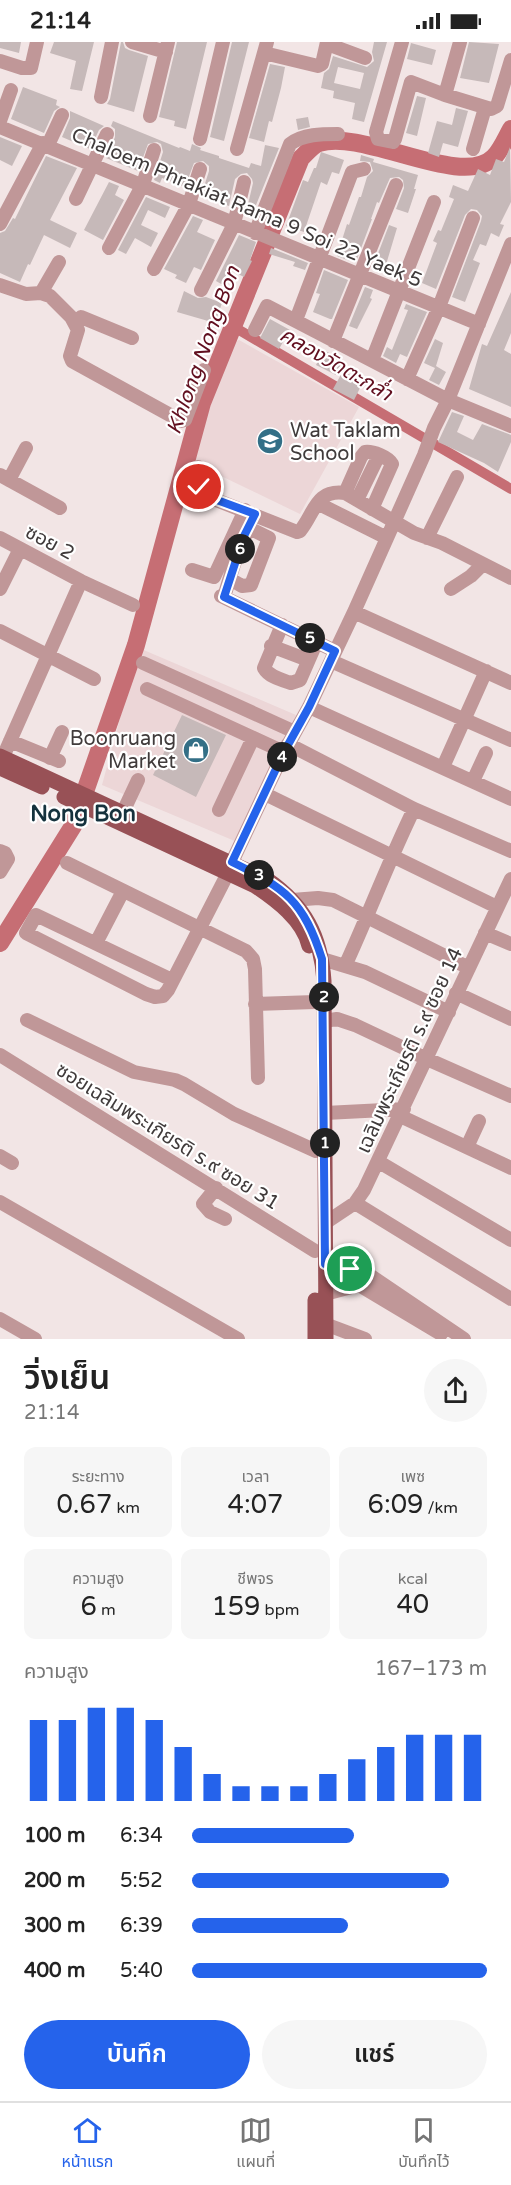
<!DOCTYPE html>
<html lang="th">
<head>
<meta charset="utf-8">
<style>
	body { margin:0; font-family:"Varela Round","Noto Sans Thai",sans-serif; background:#f6f6f6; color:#222; height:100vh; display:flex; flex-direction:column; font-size:22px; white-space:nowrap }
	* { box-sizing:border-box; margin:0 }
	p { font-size:20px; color:#767676 }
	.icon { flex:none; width:33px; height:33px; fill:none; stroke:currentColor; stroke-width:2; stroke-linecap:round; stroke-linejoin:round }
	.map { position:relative; height:1297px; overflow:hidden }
	.details { display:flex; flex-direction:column; background:#fff; flex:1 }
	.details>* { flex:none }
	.pin { position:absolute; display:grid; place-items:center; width:51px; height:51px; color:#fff; margin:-26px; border:3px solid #fff; border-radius:50%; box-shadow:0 2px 6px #0007 }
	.km { position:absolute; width:30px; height:30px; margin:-15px; border-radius:50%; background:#222; color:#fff; font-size:16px; line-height:30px; text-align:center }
	.round { display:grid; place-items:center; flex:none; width:63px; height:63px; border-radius:32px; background:#f6f6f6 }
	.overview { display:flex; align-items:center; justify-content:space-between; height:102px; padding:0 24px }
	h1 { font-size:33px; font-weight:600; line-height:45px }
	.stats { display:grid; grid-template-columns:repeat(3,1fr); gap:9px; height:102px; padding:6px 24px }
	.stats div { display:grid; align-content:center; border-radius:12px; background:#f6f6f6; text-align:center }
	.stats b { font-size:26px; font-weight:600 }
	.stats small { font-size:16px; font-weight:400 }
	.stats p { font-size:16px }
	.chart { height:168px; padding:12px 24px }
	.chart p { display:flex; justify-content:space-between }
	.chart svg { width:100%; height:108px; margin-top:6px; stroke:#2563eb; stroke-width:6 }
	.cta { display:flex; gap:12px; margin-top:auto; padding:12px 24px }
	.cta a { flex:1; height:69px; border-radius:36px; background:#2563eb; color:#fff; font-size:24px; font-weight:600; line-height:69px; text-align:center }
	.cta a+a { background:#f6f6f6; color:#222 }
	ul { padding:0 24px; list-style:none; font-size:20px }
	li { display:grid; grid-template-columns:96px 72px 1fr; align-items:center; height:45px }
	li i { height:15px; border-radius:8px; background:#2563eb }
	.status { display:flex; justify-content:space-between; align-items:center; height:42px; padding:0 30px; background:#fff; direction:ltr }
	.status svg { height:16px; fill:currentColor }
	.tab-bar { display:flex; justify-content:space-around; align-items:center; height:84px; border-top:2px solid #e0e0e0; background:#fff; font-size:16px; color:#767676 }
	.tab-bar a { display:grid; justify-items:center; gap:3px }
	.tab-bar .on { color:#2563eb }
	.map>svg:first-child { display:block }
</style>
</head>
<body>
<div class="status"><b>21:14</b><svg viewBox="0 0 49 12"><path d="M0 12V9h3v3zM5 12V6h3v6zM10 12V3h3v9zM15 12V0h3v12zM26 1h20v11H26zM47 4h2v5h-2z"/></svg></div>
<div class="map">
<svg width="511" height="1297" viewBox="0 0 511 1297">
	<rect width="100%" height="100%" fill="#f2e5e5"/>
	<path fill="#ecd6d7" d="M239 298 359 365 300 472 194 421 206 376 231 301Z
		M139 606 296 673 237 800 102 743Z"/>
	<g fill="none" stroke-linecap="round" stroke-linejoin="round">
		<path stroke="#c66e74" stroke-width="10" d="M234 285 511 447"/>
		<path stroke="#c66e74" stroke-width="18" d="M0 901 73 784 136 603 202 361 301 116C306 112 312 103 319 101 363 86 462 148 494 115 501 108 506 96 511 87"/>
	</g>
	<path fill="#c6b9b9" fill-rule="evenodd" d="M0 0H21L19 11 0 6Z
		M54 0H94L82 49 70 47 76 19 50 11Z
		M121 0H123L125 6 129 8 148 14 134 70 107 62 110 57Z
		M177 0H207L186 87 174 84 175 79 159 75Z
		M232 0H249L224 99 210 95Z
		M374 0H387L364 80 352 77 355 61 333 56 334 49 321 46 324 31 329 27 333 14 367 25 374 19 372 10ZM338 25 364 31 360 47 334 41Z
		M469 0 499 2 489 41 460 36Z
		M411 1 436 8 432 23 407 17Z
		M270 22 285 25 281 46 272 80 269 79 264 100 249 96Z
		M23 45 57 58 56 63 60 65 54 69 44 91 11 77Z
		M417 54 426 56 417 94 406 91Z
		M456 66 468 69 458 105 443 101 439 115 428 111 437 79 452 83Z
		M70 69 104 84 99 88 90 107 62 95 70 76Z
		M308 75 310 85 298 88 296 77Z
		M113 79 179 106 180 105 190 109 192 102 201 106 200 108 219 114V116L249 126 251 121 261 124 265 103 279 106 252 173 246 171 253 141 252 137 247 131 241 132 235 137 229 164 201 154 209 129V124L203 119 194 121 185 145 162 136 160 141 154 138 163 110 161 102 157 100 148 102 138 129 106 116 115 95V87L111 84Z
		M0 95 22 104 12 124 0 118Z
		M510 105 511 160 500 182 504 183 499 195 491 191 486 204 480 202 473 218 480 221 465 260 452 255 481 179 482 174 477 168 471 167 465 173 436 247 422 241 437 201 433 199 438 188 441 189 454 157 449 155 453 143 468 149 478 127 490 133 496 117 504 120Z
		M321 110 344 118 339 132 332 130 327 143 321 140 304 190 286 184 303 138 308 140 314 126H316Z
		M361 113 374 117 373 120 418 133 414 147H416L408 171 396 167 404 146 403 138 399 135 390 136 379 161 377 160 371 177H372L357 217 352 215 350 219 337 214 347 182 349 183 359 155H361L367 135 373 129 370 120 360 119Z
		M46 114 77 126 50 178 77 191 70 206 44 193 30 223 28 222 20 240 0 231V191L5 189 13 176 15 177Z
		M109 140 119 144 115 153 124 158 103 198 84 188Z
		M146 155 170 165 165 176 148 168 141 183 158 191 151 205 135 196 126 212 118 208Z
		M193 174 203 178 197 190 215 198 201 228 194 225 186 241 175 236 177 233 164 227Z
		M389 183 397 186 385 226 374 222Z
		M239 193 256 200 250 218 252 219 244 235 230 228 223 243 216 239Z
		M271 206 308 221 305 228 293 224 295 220 269 212Z
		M324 228 348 238 332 277H330L313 270 320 252 316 251Z
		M365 245 373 248 370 256 372 257 357 287 349 284Z
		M184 249 198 256 206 255 222 261 215 281 177 270Z
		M511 250V291L504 308 511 312V365L469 347 482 302 487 304Z
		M406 262 427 270 407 315 400 312 396 321 383 314 387 305 392 308 408 268 404 267Z
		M270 277 290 288 279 307 260 296Z
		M435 297 443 301 436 324 446 330 439 343 429 338 435 326 424 321Z
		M324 308 343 319 336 333 316 323Z
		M343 329 363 340 354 358 333 347Z
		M452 370 464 374 457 390 473 398 482 382 511 393V400L498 430 484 421 438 400Z
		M182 673 226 693 196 755 153 733Z"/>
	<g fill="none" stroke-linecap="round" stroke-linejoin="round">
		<path stroke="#c09798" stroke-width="14" d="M132 0 166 10
			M402 0 376 90 378 97 393 100 395 97 411 40 445 53 491 67 497 64 511 18
			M327 2 365 16
			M264 11 318 24 322 22 327 0
			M0 19 22 26H31L37 0
			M445 53 460 0
			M101 55 112 0
			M150 74 168 0
			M0 79 11 48
			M0 85 479 282
			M200 97 223 0
			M48 103 62 73
			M237 107 267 0
			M473 107 485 66
			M76 157 107 92
			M0 182 43 101
			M255 191 290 102C303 92 322 92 338 92
			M109 206 143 142 154 108
			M154 227 189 162 200 127
			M0 243 26 252 41 251 50 254 71 275 78 288 70 314 72 319 181 379 185 378 204 328
			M201 248 234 182 244 140
			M41 251 59 220
			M296 278 352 130 364 127
			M76 281 81 275 132 296
			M255 288 267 264 448 358 511 384
			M333 299 396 143
			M372 318 434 160
			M407 337 439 265 473 176
			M198 425 199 445 206 454 297 490 300 489C315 471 315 447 345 451L414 491 442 501 511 536
			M0 433 60 466
			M9 438 26 406
			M345 451 361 415 365 410C373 409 388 415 392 422L372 467
			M357 458 379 413
			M325 465 387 496
			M0 496 81 539 133 563
			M427 496 457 435
			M192 528 214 535 245 468
			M0 547 20 507
			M451 547 471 534 483 522
			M221 554 335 609
			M224 555C231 533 237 507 249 486L269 496 251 543 242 544 230 537
			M354 570 511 641
			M282 583 264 626C269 635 282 638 291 641L300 638 317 599
			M0 589 94 637
			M271 604 308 618
			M331 619 511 698
			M143 621 295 690
			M147 647 284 710
			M309 665 511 757
			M10 699 59 719
			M288 702 414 767 511 809
			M3 715 81 539
			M50 716 62 690
			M443 725 486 629
			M473 739 486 711
			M265 752 497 865
			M219 768 253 696
			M123 770 138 738
			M0 809 5 811 8 817 0 830
			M232 820 284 710 309 665 354 570 424 413 434 386 448 358 511 202
			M67 821 246 909 253 917 255 927 258 1036
			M292 858 318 856 333 858 469 926
			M485 891 511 902
			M96 901 123 849
			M322 917 365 930 449 970
			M345 924C369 872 389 818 414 767
			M172 938 36 873 26 891 146 952 155 955 163 954 168 948 228 831
			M456 951 511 977
			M255 962 315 960
			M27 978 134 1030 175 1038 184 1042 234 1072 316 1109
			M324 979 337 977 355 983 427 1017 511 1054
			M0 1013 315 1209
			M325 1071 404 1067
			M400 1074 511 1126
			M467 1105 479 1079
			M0 1114 12 1121
			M379 1120 511 1198
			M216 1146 203 1162 210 1170 225 1177
			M0 1160 238 1297
			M355 1161 511 1257
			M325 1181 355 1161 364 1148 511 837
			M325 1222 357 1228 371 1234 464 1297
			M325 1252 359 1243 441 1292
			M0 1277 35 1297
			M325 1282 365 1297"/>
		<path stroke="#985156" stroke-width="15" d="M0 714 268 838C305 864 321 894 324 939L326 1297
			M0 726 42 745
			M64 755 255 844C276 858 303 878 309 904
			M315 1297V1258"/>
	</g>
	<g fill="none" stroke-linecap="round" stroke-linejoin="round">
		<defs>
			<path id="route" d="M199 445 206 454 255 472 244 494 224 555 335 609 309 665 284 710 232 820C285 846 304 859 322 917L325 1222 350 1227"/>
		</defs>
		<use href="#route" stroke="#fff" stroke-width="12"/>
		<use href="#route" stroke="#2563eb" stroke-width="8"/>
	</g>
	<defs>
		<symbol id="school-disc" viewBox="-11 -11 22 22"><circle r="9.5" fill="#336f86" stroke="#fff"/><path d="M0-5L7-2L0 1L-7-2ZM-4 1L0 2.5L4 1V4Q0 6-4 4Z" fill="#fff"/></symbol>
		<symbol id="shop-disc" viewBox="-11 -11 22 22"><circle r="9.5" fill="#336f86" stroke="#fff"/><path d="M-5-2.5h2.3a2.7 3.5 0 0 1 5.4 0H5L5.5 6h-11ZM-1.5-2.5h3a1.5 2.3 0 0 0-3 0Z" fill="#fff"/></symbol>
	</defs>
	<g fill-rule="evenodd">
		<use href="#school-disc" x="255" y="384" width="30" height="30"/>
		<use href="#shop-disc" x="181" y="693" width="30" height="30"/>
	</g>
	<g text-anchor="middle" stroke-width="4.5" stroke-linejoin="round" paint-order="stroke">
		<g font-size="20" fill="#403b3b" stroke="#fff">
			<text transform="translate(247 165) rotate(23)" y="7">Chaloem Phrakiat Rama 9 Soi 22 Yaek 5</text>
			<text transform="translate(50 500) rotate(28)" y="7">ซอย 2</text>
			<text transform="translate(409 1008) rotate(-65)" y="7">เฉลิมพระเกียรติ ร.๙ ซอย 14</text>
			<text transform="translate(168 1094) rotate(32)" y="7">ซอยเฉลิมพระเกียรติ ร.๙ ซอย 31</text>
		</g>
		<g font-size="20" fill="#403b3b" stroke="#fff" text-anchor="start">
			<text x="290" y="395">Wat Taklam<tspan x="290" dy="23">School</tspan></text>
			<text x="176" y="703" text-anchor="end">Boonruang<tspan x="176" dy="23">Market</tspan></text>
		</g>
		<g font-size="21" font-style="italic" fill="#610f1f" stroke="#fff">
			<text transform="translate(203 308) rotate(-70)" y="7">Khlong Nong Bon</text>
			<text transform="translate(336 322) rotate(30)" y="7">คลองวัดตะกล่ำ</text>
		</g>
		<g font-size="22" font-weight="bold" fill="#15323d" stroke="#fff">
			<text x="83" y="779">Nong Bon</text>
		</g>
	</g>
</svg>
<div class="pin" style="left:350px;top:1227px;background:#1e9e55"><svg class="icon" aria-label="arrive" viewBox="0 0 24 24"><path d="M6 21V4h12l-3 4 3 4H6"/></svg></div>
<div class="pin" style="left:199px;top:445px;background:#d93025"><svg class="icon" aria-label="check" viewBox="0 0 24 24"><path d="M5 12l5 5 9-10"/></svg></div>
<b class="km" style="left:325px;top:1101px">1</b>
<b class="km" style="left:324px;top:955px">2</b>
<b class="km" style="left:259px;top:833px">3</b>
<b class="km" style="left:282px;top:715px">4</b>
<b class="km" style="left:310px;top:596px">5</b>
<b class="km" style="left:240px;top:507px">6</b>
</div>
<section class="details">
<div class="overview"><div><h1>วิ่งเย็น</h1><p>21:14</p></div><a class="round"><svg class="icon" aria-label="share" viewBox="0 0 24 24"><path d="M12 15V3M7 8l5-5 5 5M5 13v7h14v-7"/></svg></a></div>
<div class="stats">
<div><p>ระยะทาง</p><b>0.67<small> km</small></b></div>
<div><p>เวลา</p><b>4:07</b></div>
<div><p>เพซ</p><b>6:09<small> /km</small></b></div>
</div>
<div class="stats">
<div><p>ความสูง</p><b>6<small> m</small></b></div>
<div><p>ชีพจร</p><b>159<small> bpm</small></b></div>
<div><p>kcal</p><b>40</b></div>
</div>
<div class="chart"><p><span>ความสูง</span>167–173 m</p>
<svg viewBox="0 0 160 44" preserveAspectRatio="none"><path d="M5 44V11M15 44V11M25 44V6M35 44V6M45 44V11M55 44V22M65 44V33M75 44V38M85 44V38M95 44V38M105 44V33M115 44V27M125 44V22M135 44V17M145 44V17M155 44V17"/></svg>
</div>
<ul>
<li><b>100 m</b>6:34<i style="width:55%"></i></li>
<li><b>200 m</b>5:52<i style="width:87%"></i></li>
<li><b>300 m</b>6:39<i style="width:53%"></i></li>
<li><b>400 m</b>5:40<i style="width:100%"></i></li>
</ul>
<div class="cta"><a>บันทึก</a><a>แชร์</a></div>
</section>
<nav class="tab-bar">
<a class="on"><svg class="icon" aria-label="home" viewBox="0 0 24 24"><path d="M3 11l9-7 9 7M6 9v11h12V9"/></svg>หน้าแรก</a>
<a><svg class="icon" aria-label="map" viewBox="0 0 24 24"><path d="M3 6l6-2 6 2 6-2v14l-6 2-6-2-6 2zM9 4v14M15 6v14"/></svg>แผนที่</a>
<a><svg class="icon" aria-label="saved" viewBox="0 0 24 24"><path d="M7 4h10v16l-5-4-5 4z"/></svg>บันทึกไว้</a>
</nav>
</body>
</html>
